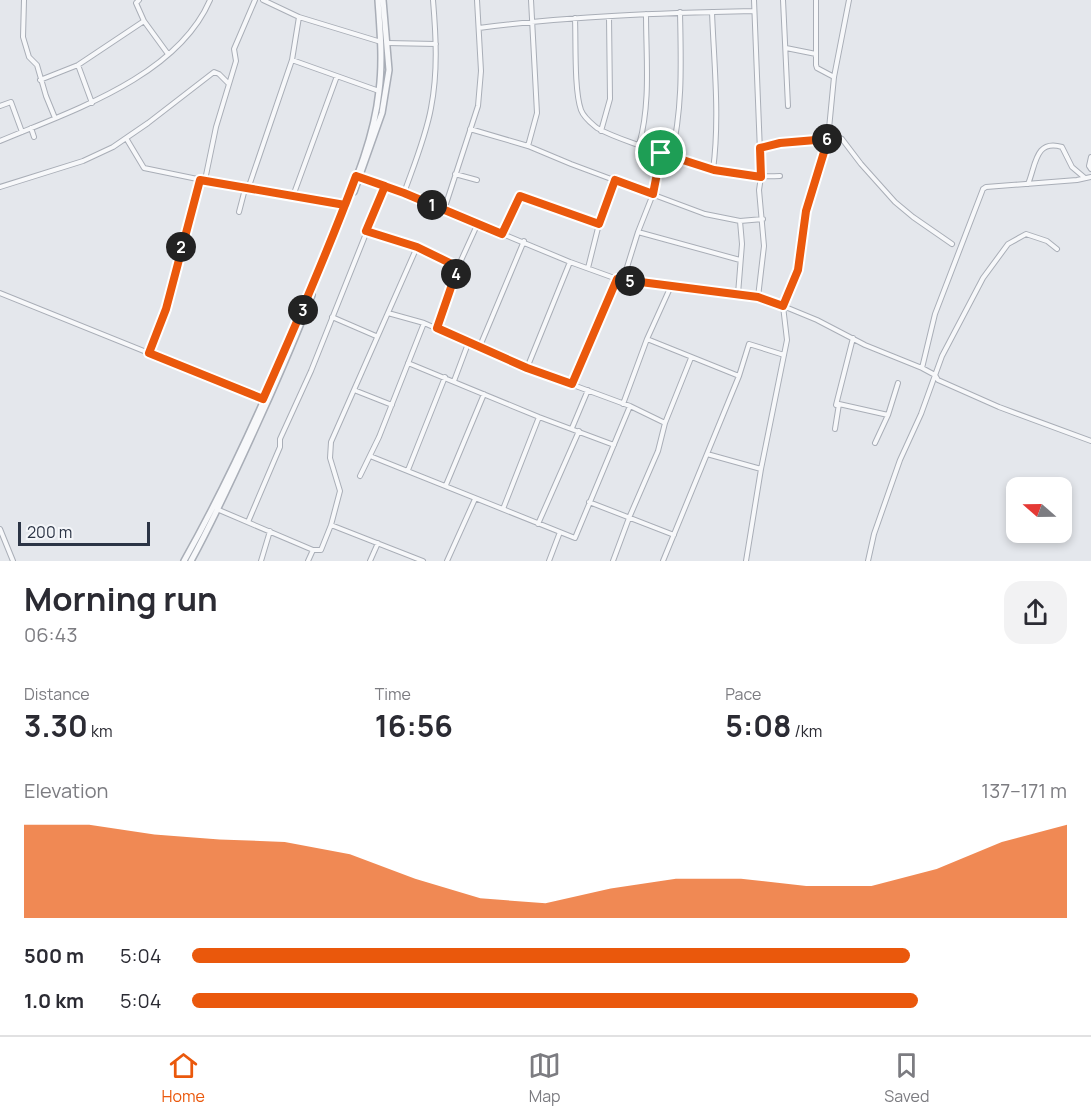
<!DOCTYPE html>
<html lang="en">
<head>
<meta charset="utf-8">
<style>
	body { margin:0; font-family:Manrope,sans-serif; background:#f2f2f3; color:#2b2b33; height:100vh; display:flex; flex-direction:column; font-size:22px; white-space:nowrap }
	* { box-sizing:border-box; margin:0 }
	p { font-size:20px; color:#7c7c81 }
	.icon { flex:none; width:33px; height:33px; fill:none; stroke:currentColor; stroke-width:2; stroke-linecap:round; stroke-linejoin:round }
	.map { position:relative; height:561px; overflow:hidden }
	.sheet { display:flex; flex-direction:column; background:#fff; flex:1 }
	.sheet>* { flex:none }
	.needle { width:39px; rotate:290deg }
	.tools { position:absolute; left:1006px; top:477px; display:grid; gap:12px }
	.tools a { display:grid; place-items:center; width:66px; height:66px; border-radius:12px; background:#fff; box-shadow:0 3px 9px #0003; font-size:30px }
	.scale { position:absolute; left:18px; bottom:15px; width:132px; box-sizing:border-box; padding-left:6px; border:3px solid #2b3445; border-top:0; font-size:16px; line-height:21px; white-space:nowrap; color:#2b3445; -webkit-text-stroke:4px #f4f6f9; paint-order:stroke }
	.pin { position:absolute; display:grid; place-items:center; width:51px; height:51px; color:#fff; margin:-26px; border:3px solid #fff; border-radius:50%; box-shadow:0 2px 6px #0007 }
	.km { position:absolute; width:30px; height:30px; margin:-15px; border-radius:50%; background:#222; color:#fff; font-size:16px; line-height:30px; text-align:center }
	.round { display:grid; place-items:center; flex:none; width:63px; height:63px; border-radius:18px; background:#f2f2f3 }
	.headline { display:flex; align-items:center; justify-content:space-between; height:102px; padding:0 24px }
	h1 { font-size:33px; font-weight:700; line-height:45px }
	.stats { display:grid; grid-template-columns:repeat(3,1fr); gap:9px; height:102px; padding:6px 24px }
	.stats div { display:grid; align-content:center }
	.stats b { font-size:30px; font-weight:700 }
	.stats small { font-size:16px; font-weight:400 }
	.stats p { font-size:16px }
	.chart { height:168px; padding:12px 24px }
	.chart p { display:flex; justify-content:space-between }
	.chart svg { width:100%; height:108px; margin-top:6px; fill:#ea580c; opacity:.7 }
	ul { padding:0 24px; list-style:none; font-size:20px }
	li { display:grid; grid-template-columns:96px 72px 1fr; align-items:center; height:45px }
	li i { height:15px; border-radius:8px; background:#ea580c }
	.dock { display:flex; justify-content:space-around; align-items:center; height:84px; border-top:2px solid #e1e1e2; background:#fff; font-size:16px; color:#7c7c81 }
	.dock a { display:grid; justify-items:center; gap:3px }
	.dock .on { color:#ea580c }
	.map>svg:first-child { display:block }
</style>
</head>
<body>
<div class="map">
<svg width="1091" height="561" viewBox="0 0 1091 561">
	<rect width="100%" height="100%" fill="#e4e7ec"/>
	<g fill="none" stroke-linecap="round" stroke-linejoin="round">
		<defs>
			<path id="minor" d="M24 0 23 37 29 57 37 65 46 96 55 118
				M139 0 136 3 144 21
				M263 0 299 17 381 42
				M754 0 761 177 759 190 764 246 758 297
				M783 0 788 106
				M816 0V65L817 68 834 77
				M712 12C714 64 720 118 713 170
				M575 18C576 42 574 90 581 110 584 118 591 123 597 128 613 137 631 142 649 149 692 164 734 179 780 176
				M479 28C570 16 662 13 754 11
				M387 43 436 44
				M786 48 816 54
				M292 60 379 91
				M78 65 92 103
				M40 80 78 65 144 21 168 54
				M0 106 11 102 22 132
				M31 128 34 137
				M470 129 528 146 571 164 705 214 740 221 763 219
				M601 131 610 99 609 17
				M829 132 842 139 861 164 895 202 913 217 952 244
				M126 138 144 168 241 188 345 205
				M0 141C71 111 177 77 210 0
				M639 145C651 103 646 57 646 14
				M528 146 537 113 531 0
				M760 148 780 143 828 139
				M671 157C683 109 681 61 680 12
				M1091 157 1089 166 1091 169
				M455 174 477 180
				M357 176 404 193 570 262 617 279 758 297 783 306 817 320 865 345 922 368 935 375 938 380 999 407 1091 441
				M205 180 216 127 236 61 234 49 255 0
				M1028 184C1036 165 1035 139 1062 147L1072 167 1085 178
				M0 187 83 161 113 147 148 123 214 72 219 74 228 83
				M404 193C414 165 426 136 431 108 438 72 436 36 433 0
				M293 196 337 76
				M444 210 478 106 481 71 477 0
				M239 212 245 189H248L292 60 299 17
				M366 231 417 247 458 267
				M638 232 740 260
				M503 233 520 196 599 224
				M588 268 599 224 615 180
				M623 280 638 232 653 194 661 153
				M0 293 263 399
				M738 294 742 244 740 221
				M388 313 424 323 527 368 630 406 665 423
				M332 317 376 336
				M437 329 458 267 478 223
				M647 339 739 376
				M480 346 524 241
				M149 353 166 309 200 180
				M408 363 539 417 614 445
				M527 368 570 262
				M922 368 935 314 983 189 986 187 1077 180 1091 177
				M454 381 469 341
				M572 384 617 279
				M354 390 392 405
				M623 404 647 339 671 286
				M839 404 888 415
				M572 428 588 390
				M835 429 839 404 836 405 853 338
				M875 443 888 415 898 383
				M707 454 761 469
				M370 456 575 538 630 406
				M408 470 445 377
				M360 476 379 437 424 323
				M446 485 484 394
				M589 502 674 535
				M503 509 539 417
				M219 510 313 550H321L331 525 340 491 330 458 331 442 417 247
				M248 522 280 447V439L311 371 385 186
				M538 524 579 431
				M331 525 423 561
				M0 529 13 561
				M261 561 270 531
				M308 561 313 550
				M370 561 378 543
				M447 561 475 499
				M549 561 560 532
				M613 561 629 518 658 451 665 423 691 358
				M663 561 739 376 749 344 784 355
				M746 561 761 469 787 340 783 306 798 270 806 211 828 139 834 77 849 0
				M868 561 874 534 900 460 921 414 942 356 983 278 1008 244 1026 234 1047 241 1057 249"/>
			<path id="tertiary" d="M354 192 382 113 389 70 383 0
				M184 561C239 463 283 359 325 255 346 202 373 148 379 91 383 61 380 30 378 0
				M191 561C220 508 244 453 269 398 284 364 299 330 312 295"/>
		</defs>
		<use href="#minor" stroke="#a9aeb7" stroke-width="6"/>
		<use href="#tertiary" stroke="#a9aeb7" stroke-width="8"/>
		<use href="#minor" stroke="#f7f8fa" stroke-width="4"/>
		<use href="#tertiary" stroke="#f7f8fa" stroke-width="5"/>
	</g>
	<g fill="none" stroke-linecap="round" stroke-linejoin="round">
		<defs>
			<path id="route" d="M661 153 653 194 615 180 599 224 520 196 502 234 404 193 356 176 345 205 200 180 166 309 149 353 263 399C296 325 328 251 356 176L385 186 366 231 417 247 458 267 437 328 527 368 572 384 617 279 758 297 783 306 798 270 806 211 828 139 780 143 760 148 761 177 714 170 661 153"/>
		</defs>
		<use href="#route" stroke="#fff" stroke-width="12"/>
		<use href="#route" stroke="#ea580c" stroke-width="8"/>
	</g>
</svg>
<div class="tools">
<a><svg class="needle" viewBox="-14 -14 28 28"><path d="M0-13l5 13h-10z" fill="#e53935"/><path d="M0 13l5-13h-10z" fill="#7c7c81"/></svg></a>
</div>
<div class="scale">200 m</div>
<div class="pin" style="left:661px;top:153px;background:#1e9e55"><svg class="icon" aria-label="arrive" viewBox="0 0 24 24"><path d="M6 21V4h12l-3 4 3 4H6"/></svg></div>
<b class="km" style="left:432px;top:205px">1</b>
<b class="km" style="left:181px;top:247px">2</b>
<b class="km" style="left:303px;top:310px">3</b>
<b class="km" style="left:456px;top:274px">4</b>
<b class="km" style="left:630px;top:281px">5</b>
<b class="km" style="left:827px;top:139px">6</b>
</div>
<section class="sheet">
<div class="headline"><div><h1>Morning run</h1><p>06:43</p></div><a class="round"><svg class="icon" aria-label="share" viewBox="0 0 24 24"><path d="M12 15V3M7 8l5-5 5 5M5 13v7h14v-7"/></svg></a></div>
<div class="stats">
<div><p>Distance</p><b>3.30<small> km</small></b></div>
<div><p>Time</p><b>16:56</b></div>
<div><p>Pace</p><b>5:08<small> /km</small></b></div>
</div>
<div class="chart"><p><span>Elevation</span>137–171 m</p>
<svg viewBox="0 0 160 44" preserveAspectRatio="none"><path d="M0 44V6L10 6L20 10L30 12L40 13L50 18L60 28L70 36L80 38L90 32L100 28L110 28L120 31L130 31L140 24L150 13L160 6V44z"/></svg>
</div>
<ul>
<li><b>500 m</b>5:04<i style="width:82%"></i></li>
<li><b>1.0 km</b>5:04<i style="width:83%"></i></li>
</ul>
</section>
<nav class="dock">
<a class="on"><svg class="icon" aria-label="home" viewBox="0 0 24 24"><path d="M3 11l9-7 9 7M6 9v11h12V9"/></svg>Home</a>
<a><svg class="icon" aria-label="map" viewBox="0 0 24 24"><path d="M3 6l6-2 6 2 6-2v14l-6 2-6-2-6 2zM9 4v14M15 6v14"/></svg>Map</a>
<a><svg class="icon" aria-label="saved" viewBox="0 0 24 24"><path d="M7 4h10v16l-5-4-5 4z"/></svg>Saved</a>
</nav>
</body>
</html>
